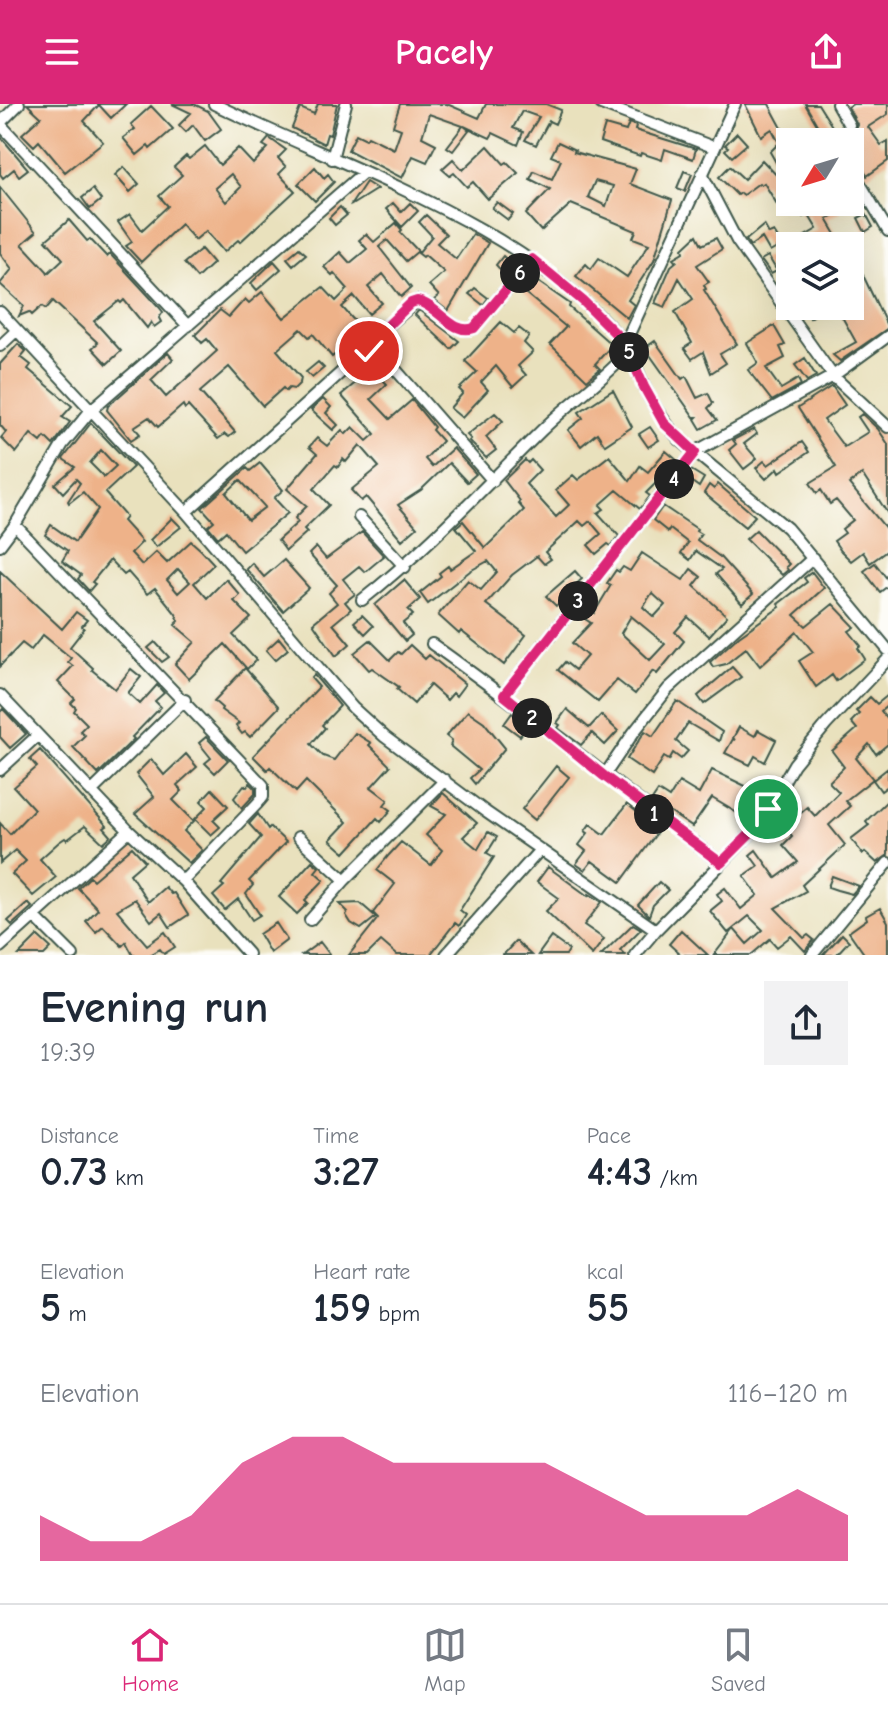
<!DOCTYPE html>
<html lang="en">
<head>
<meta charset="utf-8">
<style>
	body { margin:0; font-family:"Comic Neue",sans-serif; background:#f2f2f3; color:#1f2937; height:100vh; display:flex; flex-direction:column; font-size:30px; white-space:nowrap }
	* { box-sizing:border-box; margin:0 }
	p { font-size:26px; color:#747a83 }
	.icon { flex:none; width:44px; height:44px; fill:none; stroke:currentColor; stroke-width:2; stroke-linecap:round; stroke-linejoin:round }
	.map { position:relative; height:851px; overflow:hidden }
	.side { display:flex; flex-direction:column; background:#fff; flex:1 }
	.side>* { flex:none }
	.needle { width:52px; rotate:232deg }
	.fabs { position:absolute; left:776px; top:24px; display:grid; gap:16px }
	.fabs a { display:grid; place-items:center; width:88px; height:88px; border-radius:0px; background:#fff; box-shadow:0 8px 32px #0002; font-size:40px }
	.pin { position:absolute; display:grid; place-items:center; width:68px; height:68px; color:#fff; margin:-34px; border:4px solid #fff; border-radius:50%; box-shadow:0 2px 8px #0007 }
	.km { position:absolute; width:40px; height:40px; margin:-20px; border-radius:50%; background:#222; color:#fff; font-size:22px; line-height:40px; text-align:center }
	.round { display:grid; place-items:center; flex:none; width:84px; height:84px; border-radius:0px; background:#f2f2f3 }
	.summary { display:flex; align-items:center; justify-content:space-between; height:136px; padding:0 40px }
	h1 { font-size:44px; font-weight:700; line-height:60px }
	.figures { display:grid; grid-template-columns:repeat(3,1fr); gap:12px; height:136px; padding:8px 40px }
	.figures div { display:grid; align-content:center }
	.figures b { font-size:40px; font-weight:700 }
	.figures small { font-size:22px; font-weight:400 }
	.figures p { font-size:22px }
	.chart { height:224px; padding:16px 40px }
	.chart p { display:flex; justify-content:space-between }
	.chart svg { width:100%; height:144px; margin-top:8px; fill:#db2777; opacity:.7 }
	header { display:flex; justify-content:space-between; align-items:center; height:104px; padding:0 40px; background:#db2777; color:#fff; font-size:36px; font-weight:700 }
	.dock { display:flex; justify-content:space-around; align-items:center; height:112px; border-top:2px solid #e0e1e3; background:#fff; font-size:22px; color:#747a83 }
	.dock a { display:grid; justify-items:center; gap:4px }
	.dock .active { color:#db2777 }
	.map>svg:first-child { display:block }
</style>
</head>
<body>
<header><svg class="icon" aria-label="menu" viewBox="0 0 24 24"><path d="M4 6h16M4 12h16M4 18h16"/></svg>Pacely<svg class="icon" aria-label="share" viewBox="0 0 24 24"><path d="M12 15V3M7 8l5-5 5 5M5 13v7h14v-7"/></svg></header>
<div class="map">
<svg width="888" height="851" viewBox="0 0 888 851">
	<rect width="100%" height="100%" fill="#fdfcf7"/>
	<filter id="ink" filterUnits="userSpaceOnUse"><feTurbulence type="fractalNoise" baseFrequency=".0125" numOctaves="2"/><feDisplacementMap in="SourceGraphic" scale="16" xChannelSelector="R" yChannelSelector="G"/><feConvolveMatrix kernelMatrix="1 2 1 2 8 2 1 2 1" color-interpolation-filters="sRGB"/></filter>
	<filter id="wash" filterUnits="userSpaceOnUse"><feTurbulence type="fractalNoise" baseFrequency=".006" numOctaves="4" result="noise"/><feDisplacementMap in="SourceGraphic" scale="32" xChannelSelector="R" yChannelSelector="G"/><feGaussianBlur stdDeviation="1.8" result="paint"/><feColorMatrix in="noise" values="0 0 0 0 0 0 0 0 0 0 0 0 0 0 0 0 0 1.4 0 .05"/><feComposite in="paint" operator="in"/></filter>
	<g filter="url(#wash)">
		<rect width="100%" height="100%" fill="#e9e1bd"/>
		<g id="blocks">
			<path fill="#eeb289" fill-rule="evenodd" d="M27 0H126L111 14 99 1 84 17 103 38 65 68 39 37 34 42 22 30 41 13Z
				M172 0H194L208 7 221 25 205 37 193 21 186 28 179 21 191 9Z
				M318 0H337L330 31 327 30 324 40 292 24 300 4 314 10Z
				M400 0H447L479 14 486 0H546L561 6 555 20 549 17 536 41 525 36 539 13 522 7 513 24 523 28 518 41 493 29 490 34 464 22 469 26 453 47 447 43 463 22 429 10 422 33 436 40 427 58 413 52 402 74 348 46 356 30 366 35 368 32 394 45 401 25 393 22Z
				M745 0H769L790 39V102L780 105 764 79 761 81 759 79 743 91 740 89 737 91 719 73 730 62 744 75 762 56 784 79 787 78 770 48 779 39 772 25 761 32Z
				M805 0H818L840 35 827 38Z
				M853 0H888V10L868 23 881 41 888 37V57L867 72 851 43 861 36 854 27 857 20 848 3Z
				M151 2 173 25 150 45 148 42 137 51 123 34 135 25 131 20Z
				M629 19 636 22 635 26 696 45 693 55 665 45 662 56 641 49 640 52 600 38 605 21 626 27Z
				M737 29 747 40 732 53 725 46 728 43 725 41Z
				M0 32 28 65 19 72 14 65 3 74 0 70Z
				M269 34 286 46 278 54 286 63 279 70 295 87 240 138 238 136 224 148 206 127 195 136 181 120 141 158 126 142 132 138 118 118 130 110 142 126 168 102 159 92 182 71 174 63 186 52 189 55 205 42 220 61 238 44 253 60 268 44 263 41ZM231 70 241 83 226 98 215 84Z
				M558 38 575 46 574 48 636 65 630 80 672 96 654 156 628 196 634 201 627 214 576 172 586 160 591 165 599 154 627 173 649 140 633 134 636 127 571 100 541 127 526 110 550 85 530 75 534 67 552 75 561 56 551 52ZM595 77 613 82 606 102 588 93Z
				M488 42 504 60 507 58 518 69 488 95 473 78 467 83 454 69 450 72 442 65 453 55 463 66Z
				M124 63 139 80 130 88 115 71Z
				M315 63 324 74 328 70 334 78 315 97 298 80Z
				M684 67 692 70 685 87 677 84Z
				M366 78 377 85 350 102Z
				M0 83 36 128 22 140 47 167 48 169 63 155 46 136 69 116 87 137 90 135 107 153 110 150 159 203 163 208 159 214 161 218 154 223 151 218 147 224 124 196 121 199 119 197 94 217 121 247 107 260 92 244 98 239 53 197 46 205 42 202 32 211 29 208 19 212 24 202 0 180 12 165 0 149Z
				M93 85 101 96 90 105 82 94Z
				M497 98 513 110 508 116 492 104Z
				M794 98H825L828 103 835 99 840 108 827 115 840 137 831 142H788L817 125 808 110 803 113Z
				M393 99 401 108 410 99 418 107 402 123 386 105Z
				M340 103 347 111 335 121 329 114Z
				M866 110 873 123 865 128 858 114Z
				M426 111 446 130 437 139 456 155 473 130 488 139 448 207 434 196 439 192 429 181 444 168 425 151 423 153 418 149 432 132 419 118Z
				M396 119 402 126 400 128 418 147 406 157 387 136 379 143 411 184 401 193 383 170 368 183 382 199 369 210 354 192 342 203 359 222 341 238 345 242 332 253 313 230 309 233 301 225 277 246 301 274 300 279 294 285 289 284 286 287 283 284 263 302 229 263 200 288 235 328 229 333 225 330 218 335 188 302 185 305 183 301 158 323 149 313 134 323 140 330 131 336 107 306 108 302 168 249 173 255 151 276 166 293 217 247 207 235 202 239 195 231 220 206 229 213 245 195 249 199 262 188 284 214 323 183 336 197 348 185 334 169 332 171 324 163 340 148 350 159 367 145 359 136 366 130 374 138Z
				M764 121 769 130 774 128 782 141 770 148 762 134 750 142 746 136Z
				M697 131 702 141 716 134 722 145 697 161 709 178 704 181 706 185 704 186 737 240 720 250 726 259 711 269 703 248 692 255 684 244 692 239 675 208 693 195 679 174 665 203 655 199 671 162 677 157 674 154 684 148 683 144Z
				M299 144 306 150 293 161 287 154Z
				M201 145 213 159 197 174 184 159Z
				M503 152 515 163 507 173 496 161Z
				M768 152 777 167 771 170 761 156Z
				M850 153 862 169 888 224 840 257 833 251 856 238 836 202H850Z
				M274 157 281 165 257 186 251 179Z
				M534 175 570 200 569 203 612 241 595 260 600 265 587 276 550 240 566 223 524 188Z
				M475 184 488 194 483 201 469 190Z
				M793 202H829L810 214 808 210 801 214Z
				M419 206 459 237 451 245 415 211Z
				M501 218 514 229 519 224 529 232 524 239 533 248 518 262 526 271 513 283 496 262 481 278 488 286 462 314 450 304 463 289 459 285 477 268 465 257Z
				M774 222 785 241 780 243 785 254 766 264 781 285 798 275 801 281 772 297 748 266 758 259 747 239Z
				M655 237 682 275 686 272 697 294 708 289 713 299 708 304 717 316 701 325 695 315 697 313H694L645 244Z
				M18 240 26 247 21 253 31 261 28 265 72 302 62 313 70 318 53 341 45 333 41 338 31 330 16 349 1 334 6 328 0 321V260Z
				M805 254 816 272 807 277 795 261Z
				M318 258 324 264 312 274 306 268Z
				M372 265 387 280 371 295 390 315 412 296 434 323 432 326 442 337 425 355 432 363 453 344 476 370 467 378 449 359 421 386 398 401 417 423 402 436 366 393 361 397 351 386 379 363 360 341 346 358 343 355 338 363 335 361 314 385 329 401 304 425 307 428 286 447 278 436 298 418 295 414 307 402 287 385 317 350 309 343 317 334 327 342 342 326 346 330 353 323 367 337 375 330 341 291Z
				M832 282 845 301 824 316 844 343 868 328 858 313 862 310 878 325 888 340V410L862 370 849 380 888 427V446L870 459 863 448 851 457 841 447 834 437 845 429 842 425 853 416 836 396 830 400 821 386 817 389 810 379 836 363 798 304Z
				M613 286 632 323 605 341 597 329 581 342 568 326 583 314 579 308Z
				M323 295 331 303 326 309 338 321 333 326 311 306Z
				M495 309 503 317 486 333 496 346 486 354 469 337 471 335 467 331Z
				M91 319 133 363 105 389 126 413 123 417 142 438 131 449 142 461 156 448 167 459 191 437 201 446 214 460 194 479 207 494 226 475 240 491 234 497 251 514 233 531 256 556 247 565 225 540 189 575 175 560 195 538 175 521 179 517 176 510 155 484 147 490 128 468 124 471 110 456 92 478 95 480 89 487 78 475 81 471 62 457 68 447 45 431 51 421 75 438 98 405 83 388 69 399 68 397 80 379 76 375 63 389 55 380 75 363 63 355ZM101 346 116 362 104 373 90 359ZM178 465 190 478 178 489 167 476Z
				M650 323 659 336 648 343 639 330Z
				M754 325 757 330 744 340 757 355 744 365 729 346 736 340 733 336Z
				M802 338 809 348 780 368 778 364 766 375 756 364 764 357 768 361Z
				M666 347 678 357 646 389 650 392 640 405 617 386 600 401 604 405 598 409 619 432 611 442 608 440 596 450 588 441 601 430 590 417 584 422 579 417 545 448 551 455 544 460 537 452 512 471 486 500 526 531 504 561 461 527 459 530 438 511 468 476 481 486 497 468 488 457 470 467 428 500 420 489 441 472 439 469 448 462 450 465 476 447 456 423 463 417 485 444 524 406 518 399 520 397 504 376 525 356 528 359 531 356 540 366 526 380 556 413 569 401 556 386 573 371 578 376 609 352 630 377 640 362 648 368Z
				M260 359 283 386 274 394 288 409 242 447 226 427 218 434 208 422 214 417 202 404 247 364 250 367ZM240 376 265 403 248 416 226 389Z
				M691 366 704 374 699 383 689 376 686 381 682 378Z
				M718 380 755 412 745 423 704 389 709 381 714 385Z
				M663 402 697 425 696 427 701 430 697 436 720 453 753 490 742 500 716 470 722 465 696 447 690 456 681 449 688 439 670 425 668 428 653 416Z
				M172 414 181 423 156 443 150 436Z
				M756 426 789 460 786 463 788 466 782 471 746 435Z
				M362 428 384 452 365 468 359 462 343 475 355 490 345 498 351 505 333 520 350 540 336 552 313 519 337 499 329 489 337 481 309 450 316 443 326 455Z
				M642 449 683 476 691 465 701 473 694 482 727 512 709 532 688 513 675 528 684 537 657 570 653 567 635 590 617 576 598 598 558 566 565 558 575 566 587 552 572 539 591 519 585 515 591 507 594 509 611 481 607 479 616 466 619 468 623 463 630 467ZM652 489 665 501 654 513 643 503ZM631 512 665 540 650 556 621 529Z
				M284 456 309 484 283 507 246 465 252 459 264 473Z
				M875 459 888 476V482L880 488 864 467Z
				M0 467 62 525 76 508 87 516 82 522 84 525 70 543 93 564 92 566 115 585 131 565 141 573 128 589 140 600 157 581 164 589 155 597 161 603 132 633 134 635 98 670 73 643 85 631 80 627 87 620 74 607 76 604 71 599 75 595 58 578 73 562 68 558 71 554 43 531 31 546 22 539 0 562Z
				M575 467 582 475 563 492 565 494 556 502 546 492Z
				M812 468 824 484 794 511 806 522 833 500 855 523 849 527 861 542 858 544 865 555 836 577 832 571 816 583 799 557 813 548 797 528 760 562 746 544 726 560 713 563 710 558 739 532 780 503 778 500 807 478 804 474Z
				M404 476 420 495 408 506 413 511 403 519 412 531 405 537 375 501Z
				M362 511 373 522 365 530 354 518Z
				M279 534 288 545 275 556 266 546Z
				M370 536 390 556 398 548 401 550 410 541 425 555 429 551 465 580 456 592 453 589 447 596 430 581 414 600 397 585 399 583 372 564 369 566 354 549Z
				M155 538 169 553 162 558 148 544Z
				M732 563 741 573 704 600 698 592Z
				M245 564 279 603 250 633 245 628 242 630 236 622 239 619 221 606 222 604 214 597Z
				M314 571 340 602 322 621 325 624 311 640 323 652 334 656 355 629 371 639 369 641 390 662 371 683 388 696 384 701 391 706 381 718 377 714 345 749 330 736 347 718 306 677 296 688 270 663 267 666 253 652 319 583 311 574Z
				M888 591V601L881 607 888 616V640L876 650 869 640 856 654 873 675 845 697 850 702 829 721 845 741 802 781 806 787 775 804 804 834 808 831 814 836 805 847 791 832 777 843 770 835 751 851H714L734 825 747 840 763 826 749 812 728 829 710 807 722 797 717 790 725 784 741 805 758 791 744 772 758 762 750 751 756 746 776 774 798 758 783 741 792 732 784 722 807 703 815 712 839 688 829 678 844 663 832 647 857 625 851 618 859 610 856 607 870 593 877 600Z
				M536 594 548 602 543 609 531 601Z
				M677 597 722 628 719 637 688 619 676 637 688 647 681 655 673 649 669 656 664 653 652 672 627 655 645 627 653 632Z
				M3 605 26 630 10 644 0 633V608Z
				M567 605 589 624 601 611 618 627 605 641 592 629 581 641 558 624 560 621 557 619Z
				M468 607 484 618 505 644 475 680 470 674 479 666 450 642 452 637 446 632Z
				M512 609 528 621 520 632 504 620Z
				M739 623 755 632 758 626 776 636 765 658 755 652 750 661 725 649 733 635 735 636 733 634Z
				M206 633 228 656 215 669 205 659 211 654 199 639Z
				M40 646 107 722 104 724 111 732 103 739 85 722 67 736 65 734 59 738 40 755 56 773 33 792 12 770 26 757 15 746 0 759V719L10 730 34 705 14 683 37 663 30 655Z
				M186 650 197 663 177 681 182 687 173 696 194 717 184 727 202 746 189 759 135 710 154 693 136 670 151 655 164 671Z
				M556 662 569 673 535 716 522 705Z
				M888 664V682L881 687 873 676Z
				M712 666 758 688 744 713 712 694 692 723 652 696 658 687 669 694 679 678 699 690Z
				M250 679 255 684V690L242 704 234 694 244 681 247 683Z
				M212 685 228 702 213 716 220 723 211 731 195 715 207 703 201 697Z
				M443 689 477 719 463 733 478 745 488 728 497 733 487 749 494 753 460 806 466 811 459 822 455 819 430 851H397L381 837 367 851H349L378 814 373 809 395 780 377 766 389 751 401 738 431 761 442 746 426 731 446 710 431 702Z
				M888 696V751L877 759 865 748 863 750 851 735 869 721 866 717Z
				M627 700 659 726 621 778 592 757 585 766 576 760 586 747 579 741 588 729 585 727 590 720 604 730Z
				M258 710 268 725 270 723 286 738 249 777 253 781 246 790 260 811 252 816 238 795 225 806 213 792 224 782 221 780 261 733 249 720Z
				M132 743 145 757 130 770 148 798 165 783 171 790 174 789 188 811 170 823 161 809 151 817 135 795 117 806 147 841 165 828 175 843 164 850 160 845 150 851H133L126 838 122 842 103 822 96 828 86 817 98 805 78 784 90 773 93 776Z
				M312 757 319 763 315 768 324 776 305 796 308 799 297 810 279 793Z
				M548 763 588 792 589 790 602 798 584 821 604 835 592 851 546 807 559 794 537 778Z
				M832 772 859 782 852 790 837 786 828 783Z
				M659 778 668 786 653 801 649 812 638 801Z
				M28 799 32 803 12 821 8 817Z
				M360 799 376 813 361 825 351 819 346 811 348 808 340 800Z
				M880 804 888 818V851H865L849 828 867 815 866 812Z
				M276 819 287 836 270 849 259 830Z
				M633 820 641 825 620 846 625 851H601Z
				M681 826 708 851H681L669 840Z
				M842 830 849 837 836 851H823Z
				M38 832 51 844 44 851H19Z
				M551 833 569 846 566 851H538Z
				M516 837 531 851H503Z
				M320 838 330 851H302Z"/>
		</g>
	</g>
	<g filter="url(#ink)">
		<use href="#blocks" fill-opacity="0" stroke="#3d5649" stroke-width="2"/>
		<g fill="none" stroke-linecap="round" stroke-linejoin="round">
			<defs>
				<path id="minor" d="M214 0C353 68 518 117 622 236 632 248 637 266 643 280 652 301 665 319 680 336L787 424 888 546
					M601 0 713 43
					M837 0 849 21
					M0 19 19 0
					M0 20 188 222
					M332 55 346 0
					M854 69 888 127
					M702 70 737 137 833 272 888 323
					M0 208 186 408 353 604 385 633 486 708 656 826
					M625 239 735 0
					M0 242 16 227
					M369 247 383 226 417 197C438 201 452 232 474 224L532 155
					M186 408 357 254 369 247 383 251 493 377
					M359 413 405 463
					M15 421 263 681V693L257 700 183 777
					M0 441 15 421 63 340 92 305 364 68
					M362 496C428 444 483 384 542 326 570 298 603 277 629 247
					M432 540C531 610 624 687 721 759
					M0 591 129 727 183 777 248 850
					M504 591 695 348 833 272 888 232
					M0 666 37 632
					M604 672 634 628 668 585 813 454
					M91 688 185 596
					M298 733 345 776
					M35 813 73 851
					M310 816 345 776 445 676
					M0 843 129 727
					M446 851 539 747
					M635 851 656 826 757 723 794 660 826 621 888 555
					M812 851 888 759"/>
			</defs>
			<use href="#minor" stroke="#3d5649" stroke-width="14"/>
			<use href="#minor" stroke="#fff" stroke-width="10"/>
		</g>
	</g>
	<g fill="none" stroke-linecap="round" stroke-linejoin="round" filter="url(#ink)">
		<defs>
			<path id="route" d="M369 247 383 226 411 199 417 197C438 201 452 232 474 224L532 155 583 197 625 239 644 283 664 319 695 348 504 591 604 672 721 759 757 723 768 705"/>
		</defs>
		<use href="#route" stroke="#fff" stroke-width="16"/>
		<use href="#route" stroke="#db2777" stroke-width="10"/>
	</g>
</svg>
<div class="fabs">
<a><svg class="needle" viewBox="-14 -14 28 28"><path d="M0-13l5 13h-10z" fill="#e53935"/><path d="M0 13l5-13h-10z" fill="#747a83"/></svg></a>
<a><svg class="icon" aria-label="layers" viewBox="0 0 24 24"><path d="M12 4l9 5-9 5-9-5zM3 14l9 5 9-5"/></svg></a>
</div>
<div class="pin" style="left:768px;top:705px;background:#1e9e55"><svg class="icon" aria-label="arrive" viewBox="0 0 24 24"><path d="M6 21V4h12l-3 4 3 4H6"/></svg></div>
<div class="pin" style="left:369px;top:247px;background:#d93025"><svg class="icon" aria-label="check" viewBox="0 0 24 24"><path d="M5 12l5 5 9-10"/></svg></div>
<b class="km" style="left:654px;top:710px">1</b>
<b class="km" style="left:532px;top:614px">2</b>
<b class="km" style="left:578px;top:497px">3</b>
<b class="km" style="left:674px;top:375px">4</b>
<b class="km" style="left:629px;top:248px">5</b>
<b class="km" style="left:520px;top:169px">6</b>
</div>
<section class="side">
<div class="summary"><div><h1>Evening run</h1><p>19:39</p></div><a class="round"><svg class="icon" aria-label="share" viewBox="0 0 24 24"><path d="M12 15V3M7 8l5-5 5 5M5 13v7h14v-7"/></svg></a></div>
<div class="figures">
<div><p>Distance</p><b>0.73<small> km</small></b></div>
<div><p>Time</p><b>3:27</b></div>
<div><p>Pace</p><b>4:43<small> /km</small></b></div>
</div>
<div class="figures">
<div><p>Elevation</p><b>5<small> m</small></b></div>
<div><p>Heart rate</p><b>159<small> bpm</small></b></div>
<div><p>kcal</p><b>55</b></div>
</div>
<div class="chart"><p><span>Elevation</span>116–120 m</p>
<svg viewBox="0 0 160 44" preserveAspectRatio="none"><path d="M0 44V30L10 38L20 38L30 30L40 14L50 6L60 6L70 14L80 14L90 14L100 14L110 22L120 30L130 30L140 30L150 22L160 30V44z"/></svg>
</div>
</section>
<nav class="dock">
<a class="active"><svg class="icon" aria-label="home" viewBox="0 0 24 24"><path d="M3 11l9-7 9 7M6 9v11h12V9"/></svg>Home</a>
<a><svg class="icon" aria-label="map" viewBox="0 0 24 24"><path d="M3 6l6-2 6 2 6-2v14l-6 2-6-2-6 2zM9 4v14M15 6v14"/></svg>Map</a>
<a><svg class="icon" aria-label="saved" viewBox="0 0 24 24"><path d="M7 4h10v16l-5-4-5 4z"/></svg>Saved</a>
</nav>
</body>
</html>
